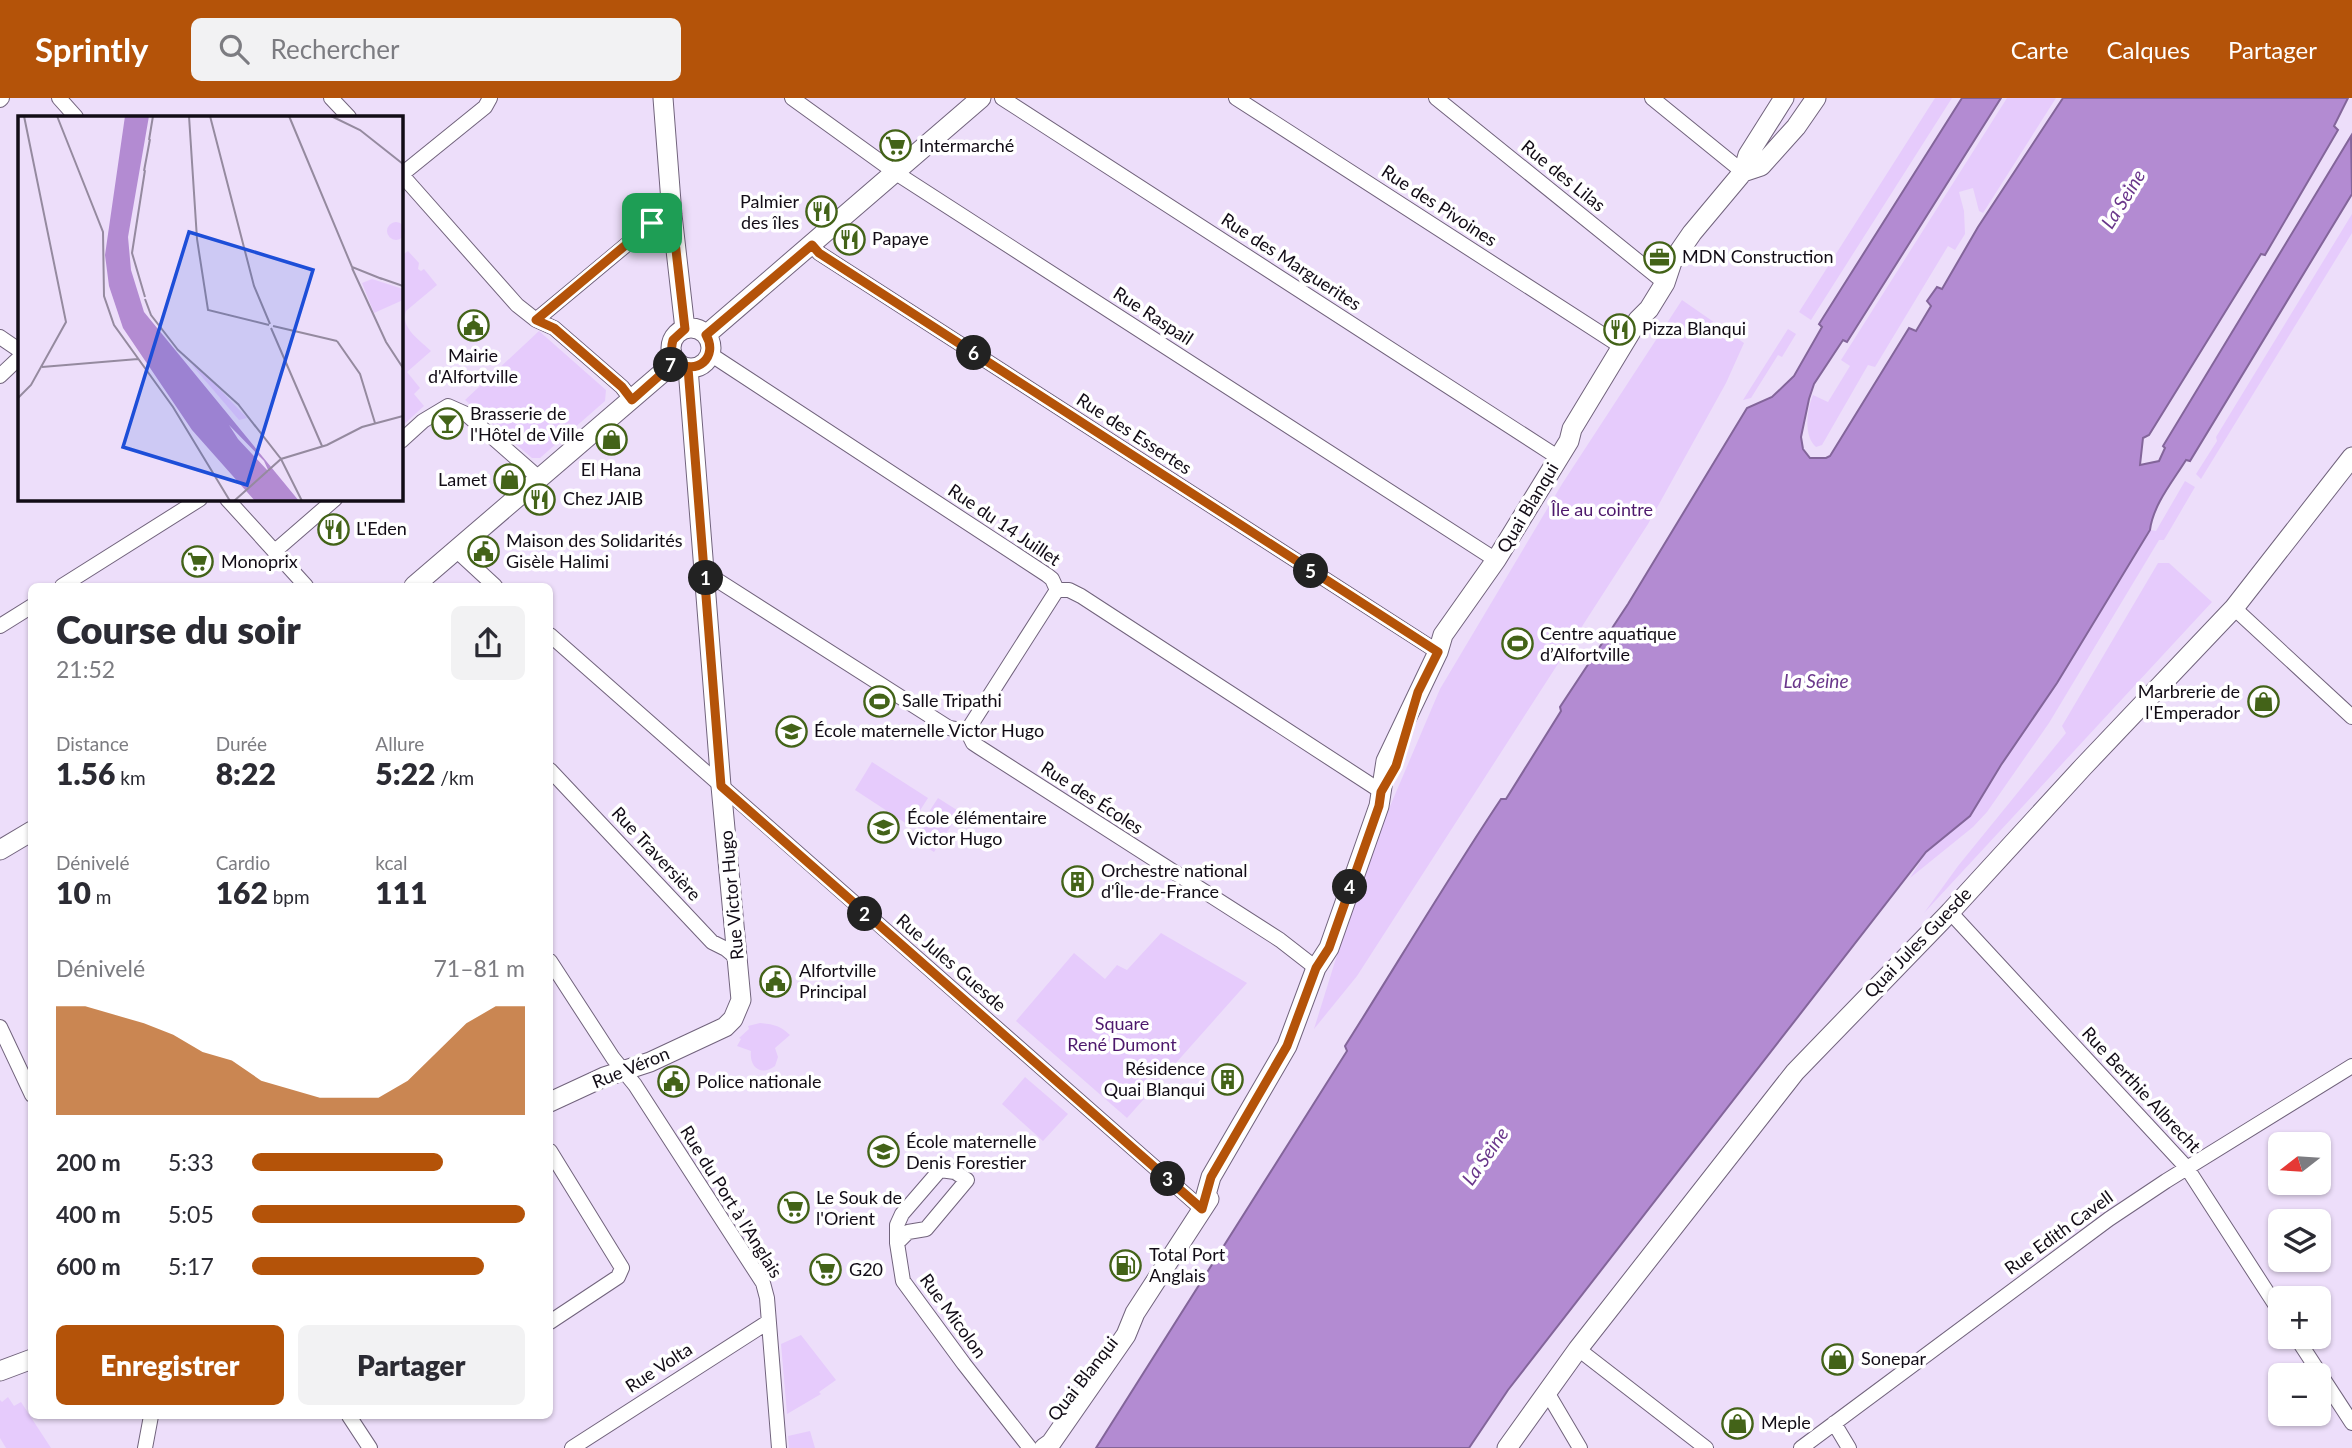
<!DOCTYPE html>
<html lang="fr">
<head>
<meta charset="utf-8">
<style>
	body { margin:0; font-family:Lato,sans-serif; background:#f2f2f3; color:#2b2b33; height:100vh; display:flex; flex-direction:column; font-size:26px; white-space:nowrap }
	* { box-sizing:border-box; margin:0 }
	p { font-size:23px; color:#7c7c81 }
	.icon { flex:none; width:38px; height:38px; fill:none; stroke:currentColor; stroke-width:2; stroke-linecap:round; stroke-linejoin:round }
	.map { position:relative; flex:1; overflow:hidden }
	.side { position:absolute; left:28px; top:485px; width:525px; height:836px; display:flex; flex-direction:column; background:#fff; border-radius:10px; box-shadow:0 2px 5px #0004 }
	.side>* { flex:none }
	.needle { width:46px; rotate:253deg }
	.controls { position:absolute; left:2268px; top:1034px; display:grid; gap:14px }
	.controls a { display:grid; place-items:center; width:63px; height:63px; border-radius:10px; background:#fff; box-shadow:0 2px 5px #0004; font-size:35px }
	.pin { position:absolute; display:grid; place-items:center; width:60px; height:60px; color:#fff; margin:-30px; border-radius:14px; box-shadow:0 4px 10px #0006 }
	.km { position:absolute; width:35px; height:35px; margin:-18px; border-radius:50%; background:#222; color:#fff; font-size:19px; line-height:35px; text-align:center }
	.round { display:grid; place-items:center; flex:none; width:74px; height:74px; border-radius:10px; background:#f2f2f3 }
	.summary { display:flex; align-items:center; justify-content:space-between; height:119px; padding:0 28px }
	h1 { font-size:38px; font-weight:800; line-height:52px }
	.figures { display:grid; grid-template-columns:repeat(3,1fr); gap:10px; height:119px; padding:7px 28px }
	.figures div { display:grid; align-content:center }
	.figures b { font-size:30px; font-weight:800 }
	.figures small { font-size:19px; font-weight:400 }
	.figures p { font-size:19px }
	.chart { height:196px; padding:14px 28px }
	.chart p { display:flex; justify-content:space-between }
	.chart svg { width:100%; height:126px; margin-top:7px; fill:#b45309; opacity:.7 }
	.cta { display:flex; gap:14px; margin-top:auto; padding:14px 28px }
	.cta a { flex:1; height:80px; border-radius:10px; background:#b45309; color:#fff; font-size:28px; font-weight:800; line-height:80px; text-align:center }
	.cta a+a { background:#f2f2f3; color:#2b2b33 }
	ul { padding:0 28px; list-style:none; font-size:23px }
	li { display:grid; grid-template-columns:112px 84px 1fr; align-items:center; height:52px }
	li i { height:18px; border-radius:9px; background:#b45309 }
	header { display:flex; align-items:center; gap:42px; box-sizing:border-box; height:98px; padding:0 35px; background:#b45309; color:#fff }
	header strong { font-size:33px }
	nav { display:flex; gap:38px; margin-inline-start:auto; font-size:24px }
	.search { width:490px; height:63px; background:#f2f2f3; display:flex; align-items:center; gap:18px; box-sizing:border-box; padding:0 24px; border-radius:10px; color:#7c7c81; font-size:26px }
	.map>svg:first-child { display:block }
</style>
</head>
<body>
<header>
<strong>Sprintly</strong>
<div class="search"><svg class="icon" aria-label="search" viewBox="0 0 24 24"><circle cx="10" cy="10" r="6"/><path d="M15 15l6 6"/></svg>Rechercher</div>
<nav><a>Carte</a><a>Calques</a><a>Partager</a></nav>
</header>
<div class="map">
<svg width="2352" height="1350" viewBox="0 0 2352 1350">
	<rect width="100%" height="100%" fill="#eddefa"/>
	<path fill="#e6cbfc" d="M1935 0H1952L1811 222 1799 214Z
		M2007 0H2056L1983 115 1979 113 1973 90 1959 94 1964 113 1965 136 1955 152 1948 148 1875 269 1868 267 1822 347 1816 349C1803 337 1807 312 1813 297L1828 304 1850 268 1841 262Z
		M2352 116V135L2201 381 2196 376 2217 343 2216 339Z
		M408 153 419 165 418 171 421 173 424 171 437 187 406 213C400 230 420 242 431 253L407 274 420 290 414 296 424 308 401 329V158Z
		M1682 202 1744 245 1726 285 1648 426 1357 878 1314 931 1365 767 1440 591 1562 386Z
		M1788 231 1796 236 1782 259 1778 257 1751 300 1743 302Z
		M539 233 606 292 605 303 540 360H532L465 302Z
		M2185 383 2195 389 2164 442H2159L2049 625 1987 714 1973 729 1910 780 1926 754 1970 718 2150 432 2156 433Z
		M2158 465H2169L2212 504 1924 815 1958 768 2066 635 2062 628Z
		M872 664 928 700 910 728 855 692Z
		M938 700 960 714 934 754 912 740Z
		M1161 835 1247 885 1127 1020 1016 923 1074 855 1105 881 1117 867 1127 872Z
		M760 925C773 926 781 928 790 937L775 950 778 959 775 968C760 979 749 968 751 953L737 948 741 941 739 940 749 931 748 928Z
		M1025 979 1068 1016 1043 1043 1002 1006Z
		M801 1237 836 1282 819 1294 821 1296 787 1316 781 1246Z
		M8 1299 14 1308 21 1304 51 1350H6L0 1340V1302L2 1304Z
		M810 1333 815 1350H789L788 1338Z"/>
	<path fill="#b38bd2" stroke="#83659a" stroke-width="2" d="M1962 0H2001L1847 244 1843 242 1814 286 1809 301 1801 339 1803 351 1810 360H1826L1830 358 1909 230 1916 233 1931 208 1927 203 1937 189 1942 191 1978 129 2063 0H2348L2334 28 2338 32 2265 157 2261 156 2149 337 2143 340 2140 367 2159 363 2165 350 2163 348 2351 38 2352 96 2190 363 2186 362C2173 383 2153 407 2150 432L2057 585 2001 667 1970 718 1926 754 1508 1292 1469 1350H1096L1347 953 1345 948C1397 866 1447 782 1501 701H1506L1561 613 1560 609 1628 506 1747 310 1772 299 1794 278 1822 229 1819 226Z"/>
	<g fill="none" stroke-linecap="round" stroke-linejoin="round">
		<defs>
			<path id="street" d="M59 0 76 19
				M331 0 349 19
				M792 0 896 75 1496 462
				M1002 0 1559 360
				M1236 0 1622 249
				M1436 0 1665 185
				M1652 0 1743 74
				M0 2 2 0
				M401 76 517 207 536 222 554 230 622 289 632 302
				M401 77 485 9 490 0
				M812 147 819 155 1438 554
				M536 222 661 118 672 117
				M0 239 19 252
				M710 256 1047 477 1052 481 1057 492
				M0 278 19 260
				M401 343 423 323 448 308 466 316 539 380
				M227 401 306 488
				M456 452 495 488
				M275 453 335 401
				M706 475 949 630 967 633
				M62 488 200 401
				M1057 492H1069L1081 498 1382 694
				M2234 510 2352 619
				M0 528 32 508
				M550 537 1202 1111
				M967 633 973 645 979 649 1280 842 1316 870
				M967 633 1057 492
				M550 672 712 844 726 851 738 861
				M1950 814 2187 1070 2280 1214
				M550 863 613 960 635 987 763 1185 767 1200 779 1350
				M0 929 32 997
				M550 1053 622 1170 618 1179 550 1224
				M897 1145 908 1134 926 1131 967 1082 955 1074 940 1072 902 1116 897 1127V1145L903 1183 964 1266 1030 1350
				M2296 1239 2352 1325
				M1578 1251 1706 1350
				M1547 1294 1580 1350
				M349 1318 370 1350
				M1834 1325 1849 1350
				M145 1350 151 1318
				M572 1350 768 1224
				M1801 1350 2109 1121 2166 1083 2352 968"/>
			<path id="secondary" d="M663 0 672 117 685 231
				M1743 74 1761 68 1796 29 1816 0
				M671 250a20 20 0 1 1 40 0a20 20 0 1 1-40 0Z
				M706 237 981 0
				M414 488 676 263
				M0 752 32 733
				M550 1004 604 979 650 964 725 929 733 921 741 902 721 688 688 270
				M1202 1111 1211 1079 1287 948 1316 870 1329 850 1379 708 1386 663 1438 554 1443 537 1496 462 1569 343 1572 331 1638 222 1649 211 1665 185 1672 164 1692 135 1743 74 1748 57 1784 0
				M0 1273 32 1261
				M1044 1350 1051 1345 1126 1237 1135 1215 1209 1101
				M1507 1350 1578 1251 1795 974 1950 814 2083 669 2234 510 2352 359"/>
		</defs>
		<use href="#street" stroke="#71637c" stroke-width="16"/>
		<use href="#secondary" stroke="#71637c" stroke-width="21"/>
		<use href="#street" stroke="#fff" stroke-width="14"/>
		<use href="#secondary" stroke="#fff" stroke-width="19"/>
	</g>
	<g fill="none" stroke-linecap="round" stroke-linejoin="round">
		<defs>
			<path id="route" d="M652 125 661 118 672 117 685 231 673 242C669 256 675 266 688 270L721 688 1202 1111 1211 1079 1287 948 1316 870 1329 850 1379 708 1381 694 1396 668 1418 594 1438 554 819 155 812 147 706 237C719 259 696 279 676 263L632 302 622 289 554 230 536 222 652 125"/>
		</defs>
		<use href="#route" stroke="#fff" stroke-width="14"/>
		<use href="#route" stroke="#b45309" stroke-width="9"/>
	</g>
	<defs>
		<symbol id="supermarket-ring" viewBox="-11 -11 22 22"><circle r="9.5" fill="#fff" stroke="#436318" stroke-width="1.5"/><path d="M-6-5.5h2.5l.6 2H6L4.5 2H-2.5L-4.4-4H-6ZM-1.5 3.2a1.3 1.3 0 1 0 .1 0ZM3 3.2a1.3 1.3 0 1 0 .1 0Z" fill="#436318"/></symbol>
		<symbol id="restaurant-ring" viewBox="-11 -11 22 22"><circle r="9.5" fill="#fff" stroke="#436318" stroke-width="1.5"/><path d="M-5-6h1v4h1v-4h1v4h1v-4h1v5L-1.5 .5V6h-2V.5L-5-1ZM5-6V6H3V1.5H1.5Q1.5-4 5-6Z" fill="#436318"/></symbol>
		<symbol id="office-ring" viewBox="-11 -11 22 22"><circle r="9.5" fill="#fff" stroke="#436318" stroke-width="1.5"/><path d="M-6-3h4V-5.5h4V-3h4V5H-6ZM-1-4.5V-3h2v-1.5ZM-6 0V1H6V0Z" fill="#436318"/></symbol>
		<symbol id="civic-ring" viewBox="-11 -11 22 22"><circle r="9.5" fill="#fff" stroke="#436318" stroke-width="1.5"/><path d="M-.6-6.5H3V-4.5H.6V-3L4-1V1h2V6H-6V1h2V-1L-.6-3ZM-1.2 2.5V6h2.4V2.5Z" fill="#436318"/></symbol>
		<symbol id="bar-ring" viewBox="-11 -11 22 22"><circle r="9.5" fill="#fff" stroke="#436318" stroke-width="1.5"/><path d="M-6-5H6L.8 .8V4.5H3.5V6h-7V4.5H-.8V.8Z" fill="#436318"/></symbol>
		<symbol id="shop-ring" viewBox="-11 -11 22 22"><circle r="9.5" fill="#fff" stroke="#436318" stroke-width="1.5"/><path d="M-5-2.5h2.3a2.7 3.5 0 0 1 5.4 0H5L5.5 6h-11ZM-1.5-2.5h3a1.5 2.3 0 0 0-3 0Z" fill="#436318"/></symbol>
		<symbol id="stadium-ring" viewBox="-11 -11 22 22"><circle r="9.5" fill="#fff" stroke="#436318" stroke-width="1.5"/><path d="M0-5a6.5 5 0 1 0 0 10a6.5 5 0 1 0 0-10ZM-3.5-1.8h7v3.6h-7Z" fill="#436318"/></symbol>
		<symbol id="school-ring" viewBox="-11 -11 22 22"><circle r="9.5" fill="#fff" stroke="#436318" stroke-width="1.5"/><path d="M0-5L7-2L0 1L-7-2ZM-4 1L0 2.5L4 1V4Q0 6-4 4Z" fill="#436318"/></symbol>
		<symbol id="building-ring" viewBox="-11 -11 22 22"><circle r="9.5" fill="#fff" stroke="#436318" stroke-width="1.5"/><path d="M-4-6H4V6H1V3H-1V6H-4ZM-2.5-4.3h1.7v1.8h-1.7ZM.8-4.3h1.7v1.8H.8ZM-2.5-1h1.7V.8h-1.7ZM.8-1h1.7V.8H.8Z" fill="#436318"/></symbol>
		<symbol id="fuel-ring" viewBox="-11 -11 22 22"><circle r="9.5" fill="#fff" stroke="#436318" stroke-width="1.5"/><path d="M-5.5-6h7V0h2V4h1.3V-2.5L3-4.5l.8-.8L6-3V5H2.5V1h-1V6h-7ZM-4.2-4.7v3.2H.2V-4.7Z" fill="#436318"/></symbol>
	</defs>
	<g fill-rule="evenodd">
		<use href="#supermarket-ring" x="878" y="30" width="35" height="35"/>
		<use href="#restaurant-ring" x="804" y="96" width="35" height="35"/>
		<use href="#restaurant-ring" x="832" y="124" width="35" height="35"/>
		<use href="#office-ring" x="1642" y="142" width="35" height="35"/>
		<use href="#civic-ring" x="456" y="210" width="35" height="35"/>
		<use href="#restaurant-ring" x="1602" y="214" width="35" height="35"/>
		<use href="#bar-ring" x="430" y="308" width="35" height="35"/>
		<use href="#shop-ring" x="594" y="324" width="35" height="35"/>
		<use href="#shop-ring" x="492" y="364" width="35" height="35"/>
		<use href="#restaurant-ring" x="522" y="384" width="35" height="35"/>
		<use href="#restaurant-ring" x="316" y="414" width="35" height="35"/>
		<use href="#civic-ring" x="466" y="436" width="35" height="35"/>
		<use href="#supermarket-ring" x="180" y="446" width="35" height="35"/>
		<use href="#stadium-ring" x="1500" y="528" width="35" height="35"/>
		<use href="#stadium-ring" x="862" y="586" width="35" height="35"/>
		<use href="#shop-ring" x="2246" y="586" width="35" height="35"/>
		<use href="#school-ring" x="774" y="616" width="35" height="35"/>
		<use href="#school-ring" x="866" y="712" width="35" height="35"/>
		<use href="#building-ring" x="1060" y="766" width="35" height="35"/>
		<use href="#civic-ring" x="758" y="866" width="35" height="35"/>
		<use href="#building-ring" x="1210" y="964" width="35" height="35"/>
		<use href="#civic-ring" x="656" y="966" width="35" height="35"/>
		<use href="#school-ring" x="866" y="1036" width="35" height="35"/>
		<use href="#supermarket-ring" x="776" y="1092" width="35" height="35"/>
		<use href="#fuel-ring" x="1108" y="1150" width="35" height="35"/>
		<use href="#supermarket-ring" x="808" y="1154" width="35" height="35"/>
		<use href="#shop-ring" x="1820" y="1244" width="35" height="35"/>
		<use href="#shop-ring" x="1720" y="1308" width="35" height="35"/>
	</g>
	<g text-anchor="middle" stroke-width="7" stroke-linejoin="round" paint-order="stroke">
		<g font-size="18" fill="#120c16" stroke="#fff" text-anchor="start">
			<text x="919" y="54">Intermarché</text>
			<text x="799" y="110" text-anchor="end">Palmier<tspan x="799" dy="21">des îles</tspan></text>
			<text x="872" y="147">Papaye</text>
			<text x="1682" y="165">MDN Construction</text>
			<text x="1642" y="237">Pizza Blanqui</text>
			<text x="473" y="264" text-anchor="middle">Mairie<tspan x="473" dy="21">d'Alfortville</tspan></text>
			<text x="470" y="322">Brasserie de<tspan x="470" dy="21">l'Hôtel de Ville</tspan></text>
			<text x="611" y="378" text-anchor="middle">El Hana</text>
			<text x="487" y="388" text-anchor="end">Lamet</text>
			<text x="563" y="407">Chez JAIB</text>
			<text x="356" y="437">L'Eden</text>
			<text x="506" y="449">Maison des Solidarités<tspan x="506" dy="21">Gisèle Halimi</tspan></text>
			<text x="221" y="470">Monoprix</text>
			<text x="1540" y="542">Centre aquatique<tspan x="1540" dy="21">d’Alfortville</tspan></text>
			<text x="2240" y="600" text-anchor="end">Marbrerie de<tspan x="2240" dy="21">l'Emperador</tspan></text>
			<text x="902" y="609">Salle Tripathi</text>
			<text x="814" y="639">École maternelle Victor Hugo</text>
			<text x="907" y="726">École élémentaire<tspan x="907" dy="21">Victor Hugo</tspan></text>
			<text x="1101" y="779">Orchestre national<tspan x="1101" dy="21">d'Île-de-France</tspan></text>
			<text x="799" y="879">Alfortville<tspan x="799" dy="21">Principal</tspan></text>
			<text x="1205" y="977" text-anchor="end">Résidence<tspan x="1205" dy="21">Quai Blanqui</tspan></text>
			<text x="697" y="990">Police nationale</text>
			<text x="906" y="1050">École maternelle<tspan x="906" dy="21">Denis Forestier</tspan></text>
			<text x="816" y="1106">Le Souk de<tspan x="816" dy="21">l'Orient</tspan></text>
			<text x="1149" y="1163">Total Port<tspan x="1149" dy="21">Anglais</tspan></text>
			<text x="849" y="1178">G20</text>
			<text x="1861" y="1267">Sonepar</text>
			<text x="1761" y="1331">Meple</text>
		</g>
		<g font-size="18" fill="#120c16" stroke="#fff">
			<text transform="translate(1563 78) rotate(39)" y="6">Rue des Lilas</text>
			<text transform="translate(1439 108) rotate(33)" y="6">Rue des Pivoines</text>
			<text transform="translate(1291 164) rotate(33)" y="6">Rue des Marguerites</text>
			<text transform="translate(1153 218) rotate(33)" y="6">Rue Raspail</text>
			<text transform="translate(1134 336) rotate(33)" y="6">Rue des Essertes</text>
			<text transform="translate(1528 410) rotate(-59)" y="6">Quai Blanqui</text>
			<text transform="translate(1004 427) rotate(34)" y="6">Rue du 14 Juillet</text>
			<text transform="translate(1092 700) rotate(33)" y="6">Rue des Écoles</text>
			<text transform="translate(656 756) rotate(47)" y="6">Rue Traversière</text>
			<text transform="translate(732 797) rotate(-95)" y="6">Rue Victor Hugo</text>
			<text transform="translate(1918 845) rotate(-46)" y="6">Quai Jules Guesde</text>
			<text transform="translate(951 865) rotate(41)" y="6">Rue Jules Guesde</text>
			<text transform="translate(631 970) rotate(-22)" y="6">Rue Véron</text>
			<text transform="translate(2141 992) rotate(47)" y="6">Rue Berthie Albrecht</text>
			<text transform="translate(731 1104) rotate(58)" y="6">Rue du Port à l'Anglais</text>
			<text transform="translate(2059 1135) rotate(-36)" y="6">Rue Edith Cavell</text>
			<text transform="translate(953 1218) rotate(54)" y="6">Rue Micolon</text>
			<text transform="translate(659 1270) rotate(-33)" y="6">Rue Volta</text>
			<text transform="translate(1083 1281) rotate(-52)" y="6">Quai Blanqui</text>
		</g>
		<g font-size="18" fill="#4d186c" stroke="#fff">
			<text x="1602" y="418">Île au cointre</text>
			<text x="1122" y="932">Square<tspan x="1122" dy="21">René Dumont</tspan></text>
		</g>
		<g font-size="19" font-style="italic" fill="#6a378b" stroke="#fff">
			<text transform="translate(2123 101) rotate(-58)" y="7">La Seine</text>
			<text x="1816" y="590">La Seine</text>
			<text transform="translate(1485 1058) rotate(-55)" y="7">La Seine</text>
		</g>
	</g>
	<g transform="translate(18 18)">
		<rect width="385" height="385" fill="#eddefa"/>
		<path d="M369 115a9 9 0 1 1 18 0a9 9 0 1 1-18 0ZM354 163 385 173V184L356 197 344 167ZM173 248 186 257 229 302 221 304Z" fill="#e6cbfc"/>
		<path d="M107 0H131L110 121 113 154 126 196 281 385H237L174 314 105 212 91 170 87 139ZM211 309 246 345 251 356 220 323Z" fill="#b38bd2" fill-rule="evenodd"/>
		<path fill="none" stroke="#958a9f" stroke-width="2" d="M39 0 85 116 86 180 96 209 155 291 212 385M171 0 179 123 190 194 251 209M192 0 236 170 252 208M271 0 334 151 364 163M313 0 342 14 385 48M131 24 135 0M126 55 132 23M334 152 368 226 385 252M362 162 385 170M127 181 114 137 127 54M127 183 133 199 160 234M255 210 319 225M253 212 304 330M319 225 342 258 357 307M159 233 221 289M24 251 120 243M0 282 13 269 48 206 6 0M220 288 263 343 284 385M216 385 263 343 309 329 344 311 385 300"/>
		<path fill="#1d4ed8" fill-opacity="0.15" stroke="#1d4ed8" stroke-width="3.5" d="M171 116 295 154 229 369 105 331Z"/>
		<rect width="385" height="385" fill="none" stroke="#120c16" stroke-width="3.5"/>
	</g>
</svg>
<div class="controls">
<a><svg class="needle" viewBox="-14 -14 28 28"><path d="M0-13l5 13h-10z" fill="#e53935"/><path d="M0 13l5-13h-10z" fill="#7c7c81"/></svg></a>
<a><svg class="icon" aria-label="layers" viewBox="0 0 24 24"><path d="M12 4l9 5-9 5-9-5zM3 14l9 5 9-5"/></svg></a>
<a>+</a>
<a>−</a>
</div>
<div class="pin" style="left:652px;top:125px;background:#1e9e55"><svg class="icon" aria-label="arrive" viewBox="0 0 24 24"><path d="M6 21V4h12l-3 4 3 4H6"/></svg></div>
<b class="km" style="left:706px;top:480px">1</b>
<b class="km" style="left:865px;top:816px">2</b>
<b class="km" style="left:1168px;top:1081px">3</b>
<b class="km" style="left:1350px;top:789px">4</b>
<b class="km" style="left:1311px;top:473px">5</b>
<b class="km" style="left:974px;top:255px">6</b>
<b class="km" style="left:671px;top:267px">7</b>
<section class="side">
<div class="summary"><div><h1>Course du soir</h1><p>21:52</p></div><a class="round"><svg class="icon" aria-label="share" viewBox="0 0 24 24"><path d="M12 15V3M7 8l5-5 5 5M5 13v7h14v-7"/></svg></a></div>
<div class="figures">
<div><p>Distance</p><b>1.56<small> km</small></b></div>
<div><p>Durée</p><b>8:22</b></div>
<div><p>Allure</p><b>5:22<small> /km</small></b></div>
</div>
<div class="figures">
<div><p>Dénivelé</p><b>10<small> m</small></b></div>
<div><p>Cardio</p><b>162<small> bpm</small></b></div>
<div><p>kcal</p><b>111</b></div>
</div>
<div class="chart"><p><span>Dénivelé</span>71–81 m</p>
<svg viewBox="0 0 160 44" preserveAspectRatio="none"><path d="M0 44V6L10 6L20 9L30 12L40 16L50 22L60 25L70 32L80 35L90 38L100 38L110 38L120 32L130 22L140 12L150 6L160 6V44z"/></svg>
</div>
<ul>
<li><b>200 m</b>5:33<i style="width:70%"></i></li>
<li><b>400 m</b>5:05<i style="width:100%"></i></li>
<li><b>600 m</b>5:17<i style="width:85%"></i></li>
</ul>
<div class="cta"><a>Enregistrer</a><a>Partager</a></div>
</section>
</div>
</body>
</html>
